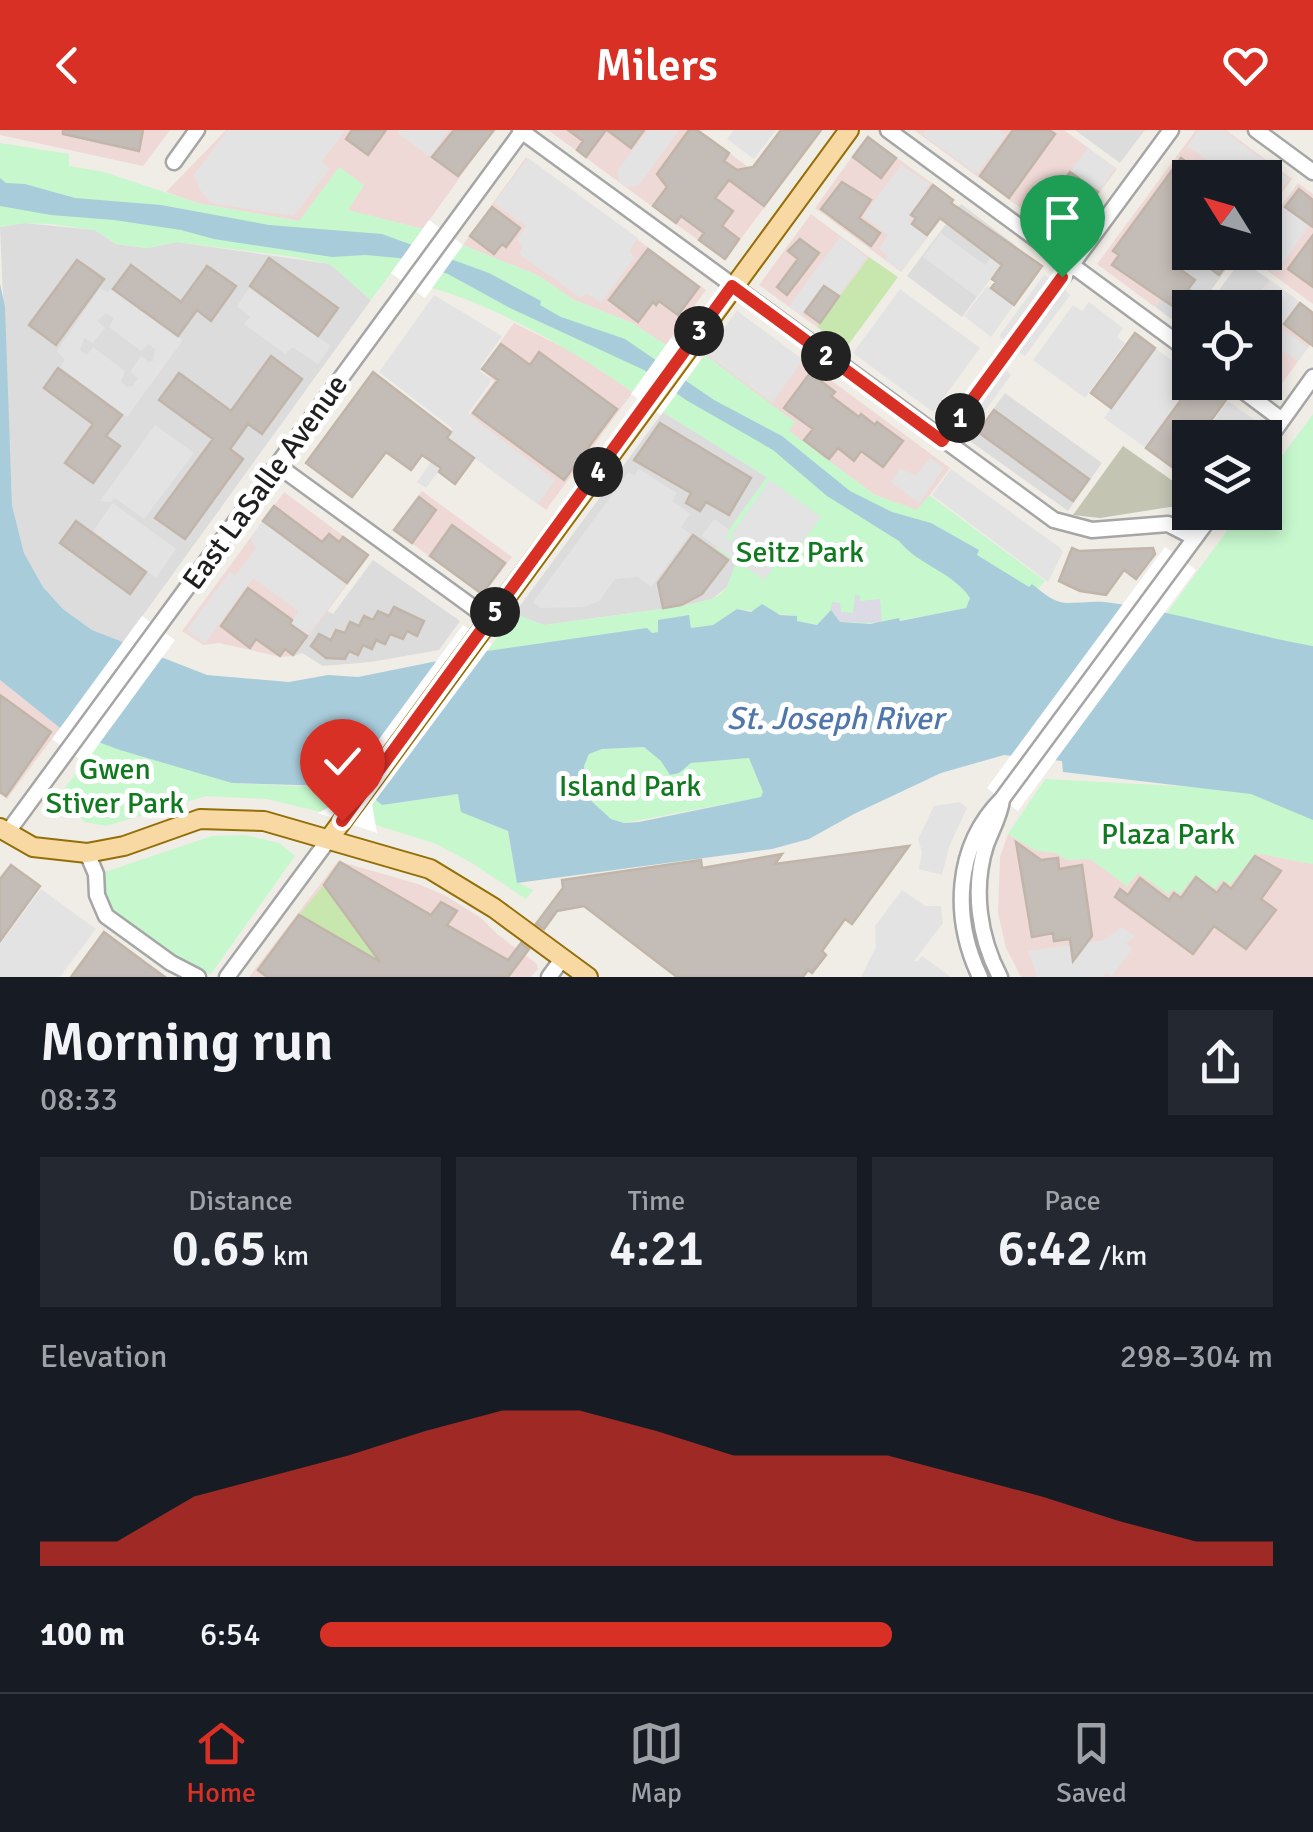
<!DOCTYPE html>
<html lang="en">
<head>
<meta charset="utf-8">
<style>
	body { margin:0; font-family:Signika,sans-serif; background:#242831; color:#f1f3f6; height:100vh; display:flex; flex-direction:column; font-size:38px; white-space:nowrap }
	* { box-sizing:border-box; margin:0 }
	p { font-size:32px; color:#9ea1a6 }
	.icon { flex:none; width:55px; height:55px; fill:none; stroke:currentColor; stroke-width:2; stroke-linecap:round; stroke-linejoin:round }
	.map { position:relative; height:847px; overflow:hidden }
	.panel { display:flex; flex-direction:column; background:#171b24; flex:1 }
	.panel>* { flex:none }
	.needle { width:65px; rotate:307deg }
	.tools { position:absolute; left:1172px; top:30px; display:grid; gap:20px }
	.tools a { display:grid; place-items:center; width:110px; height:110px; border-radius:0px; background:#171b24; box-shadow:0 5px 15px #0003; font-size:50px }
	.pin { position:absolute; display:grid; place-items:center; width:85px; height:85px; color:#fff; margin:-102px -42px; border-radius:50% 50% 50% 0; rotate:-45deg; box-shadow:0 0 10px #0007 }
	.pin .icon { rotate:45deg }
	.km { position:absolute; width:50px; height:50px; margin:-25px; border-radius:50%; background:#222; color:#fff; font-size:28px; line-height:50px; text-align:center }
	.round { display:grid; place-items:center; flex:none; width:105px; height:105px; border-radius:0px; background:#242831 }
	.head { display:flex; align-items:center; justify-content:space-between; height:170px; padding:0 40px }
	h1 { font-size:55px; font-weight:600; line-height:75px }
	.figures { display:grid; grid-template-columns:repeat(3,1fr); gap:15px; height:170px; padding:10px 40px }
	.figures div { display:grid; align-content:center; border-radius:0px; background:#242831; text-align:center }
	.figures b { font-size:50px; font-weight:600 }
	.figures small { font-size:28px; font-weight:400 }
	.figures p { font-size:28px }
	.chart { height:280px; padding:20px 40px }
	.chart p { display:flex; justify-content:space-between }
	.chart svg { width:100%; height:180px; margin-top:10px; fill:#d93025; opacity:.7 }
	ul { padding:0 40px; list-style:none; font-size:32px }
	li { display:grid; grid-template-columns:160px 120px 1fr; align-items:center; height:75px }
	li i { height:25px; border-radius:12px; background:#d93025 }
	header { display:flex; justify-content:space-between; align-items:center; height:130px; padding:0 40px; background:#d93025; color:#fff; font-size:45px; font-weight:600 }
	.menu { display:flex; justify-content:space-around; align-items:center; height:140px; border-top:2px solid #363941; background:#171b24; font-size:28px; color:#9ea1a6 }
	.menu a { display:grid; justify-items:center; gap:5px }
	.menu .selected { color:#d93025 }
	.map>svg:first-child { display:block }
</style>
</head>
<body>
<header><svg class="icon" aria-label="back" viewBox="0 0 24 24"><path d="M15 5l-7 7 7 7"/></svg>Milers<svg class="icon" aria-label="heart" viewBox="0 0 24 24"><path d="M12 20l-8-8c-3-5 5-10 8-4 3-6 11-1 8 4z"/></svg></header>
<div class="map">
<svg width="1313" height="847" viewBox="0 0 1313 847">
	<rect width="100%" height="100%" fill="#f0ede6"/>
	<path fill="#dddcdc" d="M1075 0H1145L1120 33Z
		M961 74 1015 115 962 187 907 146Z
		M24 93 95 100 116 114 147 118 177 112 330 134 371 170 123 513 92 500 63 479 43 457 24 423 12 375 0 97Z
		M1195 123H1238L1199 177 1190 178V190L1184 198 1155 177Z
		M1241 130 1270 150 1249 177 1206 178Z
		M1005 263 1102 333 1068 381 970 311Z
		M663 282 767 347 717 417 737 432 727 457 712 469 683 476 544 495 514 484Z
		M373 430 460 491 439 520 371 532 323 536 302 523 294 526 327 481 333 484Z"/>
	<path fill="#efd9d6" d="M0 0H170L143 36 0 5Z
		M226 0H491L493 1 423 99 347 80 299 91 197 73 166 62Z
		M548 0H698L778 59 725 130Z
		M914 0H1064L1117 39 1064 110Z
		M1196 0H1226L1292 49 1265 86V48H1190V122L1195 123 1155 177 1097 134Z
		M867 6 955 70 901 142 815 78Z
		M526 27 706 160 666 215 632 193 574 170 539 146 463 115Z
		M1298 53 1313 64V174L1245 124 1265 122V97Z
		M811 84 869 127 817 197 759 155Z
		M1270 150 1313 182V211L1274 264 1259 253 1265 252V178H1249Z
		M737 181 950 338 918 381 875 365 788 301 794 292 705 225Z
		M514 193 579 225 633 262 546 380 451 310 494 251 481 239Z
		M422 361 512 427 483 465 393 400Z
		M284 362 369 425 294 526 281 527 219 513 203 515 182 501Z
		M0 550 60 598 7 669 0 664Z
		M1008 704 1035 720 1057 723 1067 730 1090 728 1127 756 1138 742 1173 759 1195 745 1222 750 1256 723 1313 734V847H1021L1006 818 998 783 1000 727Z
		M338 731 418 754 446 766 481 788 497 804 537 834 538 839 531 847H249Z"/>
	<path fill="#c3c4b2" d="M1123 316 1190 363 1189 379 1170 377 1100 388 1073 385Z"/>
	<path fill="#c7e7af" d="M869 127 898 147 846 218 817 197Z
		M324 755 383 833 299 785Z"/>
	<path fill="#c6f7cd" d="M0 13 69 24V36L104 42 197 73 299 91 339 37 364 55 348 80 423 99 371 170 330 134 288 126 177 112 147 118 116 114 95 100 51 94 24 93 0 97Z
		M463 115 539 146 574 170 632 193 666 215 633 262C571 220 504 179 432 158Z
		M705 225 795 292 789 301 875 365 917 380 929 365 1045 451 1038 459 1032 454 1030 458 971 468 966 478C910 489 852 502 796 491V486L737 479 713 495 691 498 689 486 659 502 487 521 514 484 544 495 683 476 712 469 721 464 727 457 736 432 716 418 767 347 663 282Z
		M1313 284V516L1249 505 1167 483 1240 383 1265 382V349Z
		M100 612 232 653 344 658 329 677 321 682 267 669 206 666 106 696 85 692 72 681 64 659Z
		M644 617 679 643 690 633 750 628 763 662 762 667 624 693 611 689 588 668 584 636 589 624 602 619Z
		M1045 649 1251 660 1313 685V734L1256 723 1230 755 1222 750 1215 759 1195 745 1180 764 1173 759 1168 764 1138 743 1127 756 1090 729 1067 730 1056 723 1035 720 1008 704Z
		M458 664 462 682 508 701 517 752 533 760 526 769 472 733 434 713 376 695 372 675 376 670 382 675Z
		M245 705 279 713 295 726 211 844C188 838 117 794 105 774 100 766 102 753 102 743L212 706Z"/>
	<path fill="#e3e3e3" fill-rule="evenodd" d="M228 0H346L321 32 330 38 294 86 214 74 202 64 194 45Z
		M400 0H449L430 27 398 3Z
		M648 0H679L639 55 627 57 619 52 618 40Z
		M734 0H776L754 29 727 9Z
		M926 0H999L1006 5 977 44 923 5Z
		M1199 0H1223L1289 49 1273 70 1270 65 1265 67V48L1231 47 1187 16Z
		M1088 18 1115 38 1098 62 1070 42Z
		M528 28 638 108 629 121 635 127 601 173 587 163 581 168 519 124 523 116 517 110 526 96 494 73Z
		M901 35 930 54 926 59 929 61 908 91 928 106 901 142 885 130 888 126 879 119 888 105 863 86Z
		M1283 76 1309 96 1275 144 1253 123 1265 122V101Z
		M941 103 985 135 1005 111 1013 117 977 167 923 127Z
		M840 107 867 127 839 165 824 155 802 185 789 176Z
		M1044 145 1053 150 1006 214 999 206Z
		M1271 151 1299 172 1282 196 1265 187V178L1252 177Z
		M987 156 1013 176 991 207 964 186Z
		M100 158 107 162 110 159 183 210 127 287 60 237 65 230 57 221ZM106 183 114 188 109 197 141 221 148 214 155 219 153 231 149 232 141 226 130 242 138 248 133 256 127 257 121 252 125 241 93 217 87 225 80 220 84 208 93 213 105 198 97 191Z
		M249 158 331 216 318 234 292 217 285 224 244 194 250 187 237 176Z
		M1063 158 1070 165 1025 226 1017 221Z
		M900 159 980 218 933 282 853 223Z
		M434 165 502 206 481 236 480 241 492 250 468 284 555 350 538 374 458 316 426 358 417 352 453 299 379 242Z
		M1089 172 1123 198 1117 207 1125 213 1085 268 1033 230 1073 175 1082 181Z
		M737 181 803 230 772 273 709 226 708 221Z
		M1276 195 1308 217 1298 231 1284 221 1271 236 1265 237V210Z
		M1155 218 1190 244V252L1194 253 1146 318 1104 288Z
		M1004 238 1011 245 972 299 963 294Z
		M1228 271 1255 290 1242 307H1217L1207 300Z
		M155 295 194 323 144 389 115 368 111 372 100 371Z
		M930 328 944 338 919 373 891 352 900 339 916 345Z
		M639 339 677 363 672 371 690 384 681 397 690 404 651 457 638 447 615 449 599 471 584 477 541 478 533 472 629 342 634 346Z
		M951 339 1059 417 1063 422 1048 452 932 365Z
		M770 350 821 387 793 425 784 422 764 450 702 406 714 389 730 400 726 408 735 412 731 405Z
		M113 373 176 419 156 448 93 401Z
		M263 391 347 453 307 506 290 494 298 481 253 448 205 513 187 500 230 442 235 446 256 418 250 408Z
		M960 672 967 678 949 717 942 745 919 739 922 722 918 709 934 676Z
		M41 759 96 799 60 847H0V814Z
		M902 760 925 776H941L943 793 914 831 917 832 922 826 951 847H861L876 817 875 796Z
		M1122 797 1135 807 1126 813 1132 819 1112 846 1107 843 1102 847H1037L1028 821 1104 810Z"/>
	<path fill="#dbdae5" d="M855 465 860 466V471L880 469 882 493 840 492 831 480 832 472 840 473 841 482 853 483Z"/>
	<path fill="#a9ccdb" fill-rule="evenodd" d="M0 48 6 53 25 54 75 68 161 75 269 95 382 104 489 143 541 171 540 175 561 187 625 209 714 270 782 306 850 361 892 382 931 393 979 420 977 425 1029 457 1032 454C1042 462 1053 472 1066 473 1079 473 1092 471 1105 472 1175 481 1243 504 1313 516V690L1251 664 1063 642 1062 631 1004 625 941 643 854 684 809 709 772 719 517 753 508 701 461 682 458 664 382 675 376 670 332 656 232 653 120 620 60 598 0 550V154L5 177 12 375 24 423 43 457 63 479 92 500 207 545 289 552 328 545 358 547 487 521 647 498 652 503 658 502V490L689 485 691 498 713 495 737 479 751 482 762 474 780 485 797 486V491L817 495 831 480 840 492 870 494 899 488 900 491 966 478 970 468C953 442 918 435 899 411L827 366 773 320 686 270 644 240 510 178 448 144 399 128 365 125 332 127 214 109 181 100 114 90 51 85 0 76ZM644 617 661 631 670 645 679 643 691 633 749 628 763 662 761 667 639 692 624 693 611 689 588 668 584 636 589 624 602 619Z"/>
	<path fill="#fff" d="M429 90 463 115 425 168 391 143Z
		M671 208 701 229 661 285 631 264Z
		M1165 417 1196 440 1018 681 987 658Z
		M142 486 175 510 85 633 52 609Z
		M463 495 492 514 372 675 377 703 318 683 329 677Z"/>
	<path fill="#c4bcb6" stroke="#c1b5a9" stroke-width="2.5" d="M63 0H143L139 21 63 4Z
		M352 0H386L368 25 346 9Z
		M454 0H494L458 46 432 27Z
		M568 0H606L586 27 577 20 583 11Z
		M607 0H644L631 18Z
		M689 0H697L729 23 724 31 737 40 753 37 781 0H821L764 76 729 50 715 68 733 81 722 96 739 109 725 129 699 110 704 103 681 86 676 93 653 76 667 57 657 44Z
		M1013 0H1049L1055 4 1009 68 980 46Z
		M868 7 896 28 881 48 853 27Z
		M1181 28 1208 48H1190V122H1227L1222 129 1228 133 1219 145 1190 124 1181 140 1195 150 1188 159 1211 178H1190V188L1112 135 1119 125 1113 121Z
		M1070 42 1098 62 1086 77 1077 71 1057 100 1038 86Z
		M842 52 871 70 859 88 880 103 871 116 821 79Z
		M933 55 953 70 951 73 1042 136 1014 175 991 158 996 152 992 149 1002 135 940 88 927 105 912 94 916 88 911 85Z
		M1299 59 1313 70V97L1285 77Z
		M492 77 520 98 506 117 502 114 494 124 470 106Z
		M1313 105V157L1288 139Z
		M800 109 819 123 787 165 777 157 798 129 788 121Z
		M648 119 699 157 678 185 659 171 656 175 653 172 638 192 609 170Z
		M269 128 338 178 318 206 250 156Z
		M77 130 104 149 56 215 29 195Z
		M131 135 181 172 207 136 236 156 211 191 197 180 178 206 113 159Z
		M824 156 839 166 820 193 805 182Z
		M1300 173 1313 183V216L1284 194Z
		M1135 203 1155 218 1111 278 1091 263Z
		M501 214 530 235 539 222 617 279 564 350 473 283 498 250 482 239Z
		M271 226 302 249 262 304 248 294 230 319 243 329 185 409 155 388 213 309 159 270 179 243 231 281Z
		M58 238 122 285 106 306 120 316 93 353 65 333 93 294 44 258Z
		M373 242 451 302 447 308 474 328 455 354 439 342 441 338 422 325 411 340 386 322 352 367 306 333Z
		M810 243 835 262 831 266 859 287 861 284 875 295 877 292 903 311 883 337 861 321 854 331 838 318 829 329 804 310 813 299 784 278Z
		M1194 252H1202L1226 270 1204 300 1215 308H1190V350L1146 318Z
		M994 280 1089 349 1073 371 978 302Z
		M660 293 751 348 729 385 706 372 700 381 686 373 691 363 634 330Z
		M419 367 436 380 412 413 394 400Z
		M274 376 322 412 329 404 339 412 343 407 368 425 347 453 263 391Z
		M76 391 146 442 130 464 60 413Z
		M452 395 505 433 482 464 430 426Z
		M693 405 728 430 702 464 681 475 663 478 658 453Z
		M1072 418 1079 421 1153 418 1155 424 1136 449 1124 440 1106 465 1080 461 1059 451Z
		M248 458 292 490 290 494 307 506 293 525 285 519 280 526 256 509 250 518 221 496Z
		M394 477 424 491 417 506 407 501 403 509 390 504 385 514 376 510 372 519 363 515 358 525 349 521 345 529 326 528 311 516 319 504 331 510 336 500 345 503 350 492 359 496 364 486 373 490 378 481 389 486Z
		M0 565 51 602 6 666 0 662Z
		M1016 712 1041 730 1058 728 1059 739 1082 735 1092 806 1073 831 1070 809 1054 811 1053 803 1032 807Z
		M909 716 852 794 845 789 822 821 826 825 812 843 808 840 803 847H677L584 776 557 781 544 799 536 794 563 758 562 750 701 730 702 738 782 724 775 734Z
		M1255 726 1281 741 1261 769 1276 780 1246 819 1214 796 1193 824 1115 767 1120 759 1128 765 1140 748 1169 770 1174 763 1181 768 1196 747 1217 763 1224 753 1231 759Z
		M340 732 431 785 441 772 457 781 447 795 508 830 521 813 529 819 508 847H267L258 840 299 785 380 832 324 755Z
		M11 735 40 756 0 811V749Z
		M104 802 147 834 165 847H71Z"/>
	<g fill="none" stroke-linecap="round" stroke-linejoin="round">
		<defs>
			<path id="minor" d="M520 0 1054 390 1092 400 1168 394 1195 408
				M888 0 1190 222
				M1256 0 1313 42
				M174 32 197 0
				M1231 252 1282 290
				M942 311 1171 0
				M1265 314 1313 247
				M277 335 489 489
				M7 703 523 0
				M87 723 96 744 97 765 106 786 171 833 198 847
				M227 847 329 709
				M549 847 563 828
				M980 847C952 788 954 717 1002 669L1214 382
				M1000 847C979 807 972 759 986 715 992 699 1000 686 1002 670"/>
			<path id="major" d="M0 698 33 717 87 723 124 716 200 689 264 691 430 739 494 778 588 847
				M329 709 849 0"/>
		</defs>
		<use href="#minor" stroke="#a6a6a6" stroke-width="19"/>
		<use href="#major" stroke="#946e07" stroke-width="22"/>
		<use href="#minor" stroke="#fff" stroke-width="14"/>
		<use href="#major" stroke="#f8d8a3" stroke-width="18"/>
	</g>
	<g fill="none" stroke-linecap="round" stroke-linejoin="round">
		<defs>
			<path id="route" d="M342 691 732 156 942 311 1062 147"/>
		</defs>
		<use href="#route" stroke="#fff" stroke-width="20"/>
		<use href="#route" stroke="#d93025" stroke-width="12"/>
	</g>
	<g text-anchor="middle" stroke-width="10" stroke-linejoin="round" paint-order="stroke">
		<g font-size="30" fill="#1f1f1f" stroke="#fff">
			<text transform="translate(265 352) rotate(-54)" y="10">East LaSalle Avenue</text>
		</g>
		<g font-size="30" fill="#117a20" stroke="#fff">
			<text x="800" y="432">Seitz Park</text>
			<text x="115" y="649">Gwen<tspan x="115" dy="34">Stiver Park</tspan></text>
			<text x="630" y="666">Island Park</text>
			<text x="1168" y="714">Plaza Park</text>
		</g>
		<g font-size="32" font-style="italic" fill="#5077ab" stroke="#fff">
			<text x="835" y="599">St. Joseph River</text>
		</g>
	</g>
</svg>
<div class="tools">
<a><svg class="needle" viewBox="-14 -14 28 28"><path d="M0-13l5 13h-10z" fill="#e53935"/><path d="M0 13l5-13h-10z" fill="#9ea1a6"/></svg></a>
<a><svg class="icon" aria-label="locate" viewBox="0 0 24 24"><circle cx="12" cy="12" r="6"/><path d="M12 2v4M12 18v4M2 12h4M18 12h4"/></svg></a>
<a><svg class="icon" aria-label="layers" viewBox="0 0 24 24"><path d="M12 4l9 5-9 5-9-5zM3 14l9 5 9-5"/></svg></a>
</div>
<div class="pin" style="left:1062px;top:147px;background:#1e9e55"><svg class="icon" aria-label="arrive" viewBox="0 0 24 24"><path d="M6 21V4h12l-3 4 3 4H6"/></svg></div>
<div class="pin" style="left:342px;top:691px;background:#d93025"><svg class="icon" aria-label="check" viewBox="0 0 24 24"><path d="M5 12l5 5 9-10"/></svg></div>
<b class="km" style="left:960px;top:288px">1</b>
<b class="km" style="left:826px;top:226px">2</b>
<b class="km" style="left:699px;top:201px">3</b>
<b class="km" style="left:598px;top:342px">4</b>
<b class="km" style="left:495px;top:482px">5</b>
</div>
<section class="panel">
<div class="head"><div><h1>Morning run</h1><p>08:33</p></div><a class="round"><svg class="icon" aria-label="share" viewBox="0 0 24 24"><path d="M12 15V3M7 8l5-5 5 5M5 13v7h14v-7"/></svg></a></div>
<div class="figures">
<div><p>Distance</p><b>0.65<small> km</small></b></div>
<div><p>Time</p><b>4:21</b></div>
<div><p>Pace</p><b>6:42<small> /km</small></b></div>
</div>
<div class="chart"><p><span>Elevation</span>298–304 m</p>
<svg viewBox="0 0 160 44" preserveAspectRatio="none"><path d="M0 44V38L10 38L20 27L30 22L40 17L50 11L60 6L70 6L80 11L90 17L100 17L110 17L120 22L130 27L140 33L150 38L160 38V44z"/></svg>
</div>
<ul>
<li><b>100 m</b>6:54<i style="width:60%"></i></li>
</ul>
</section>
<nav class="menu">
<a class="selected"><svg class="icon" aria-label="home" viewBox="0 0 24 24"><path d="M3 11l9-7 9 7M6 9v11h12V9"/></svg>Home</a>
<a><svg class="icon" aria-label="map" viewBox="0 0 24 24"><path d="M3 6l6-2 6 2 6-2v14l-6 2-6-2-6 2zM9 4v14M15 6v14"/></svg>Map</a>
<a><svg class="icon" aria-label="saved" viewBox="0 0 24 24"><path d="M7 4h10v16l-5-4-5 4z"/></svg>Saved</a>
</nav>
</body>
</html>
